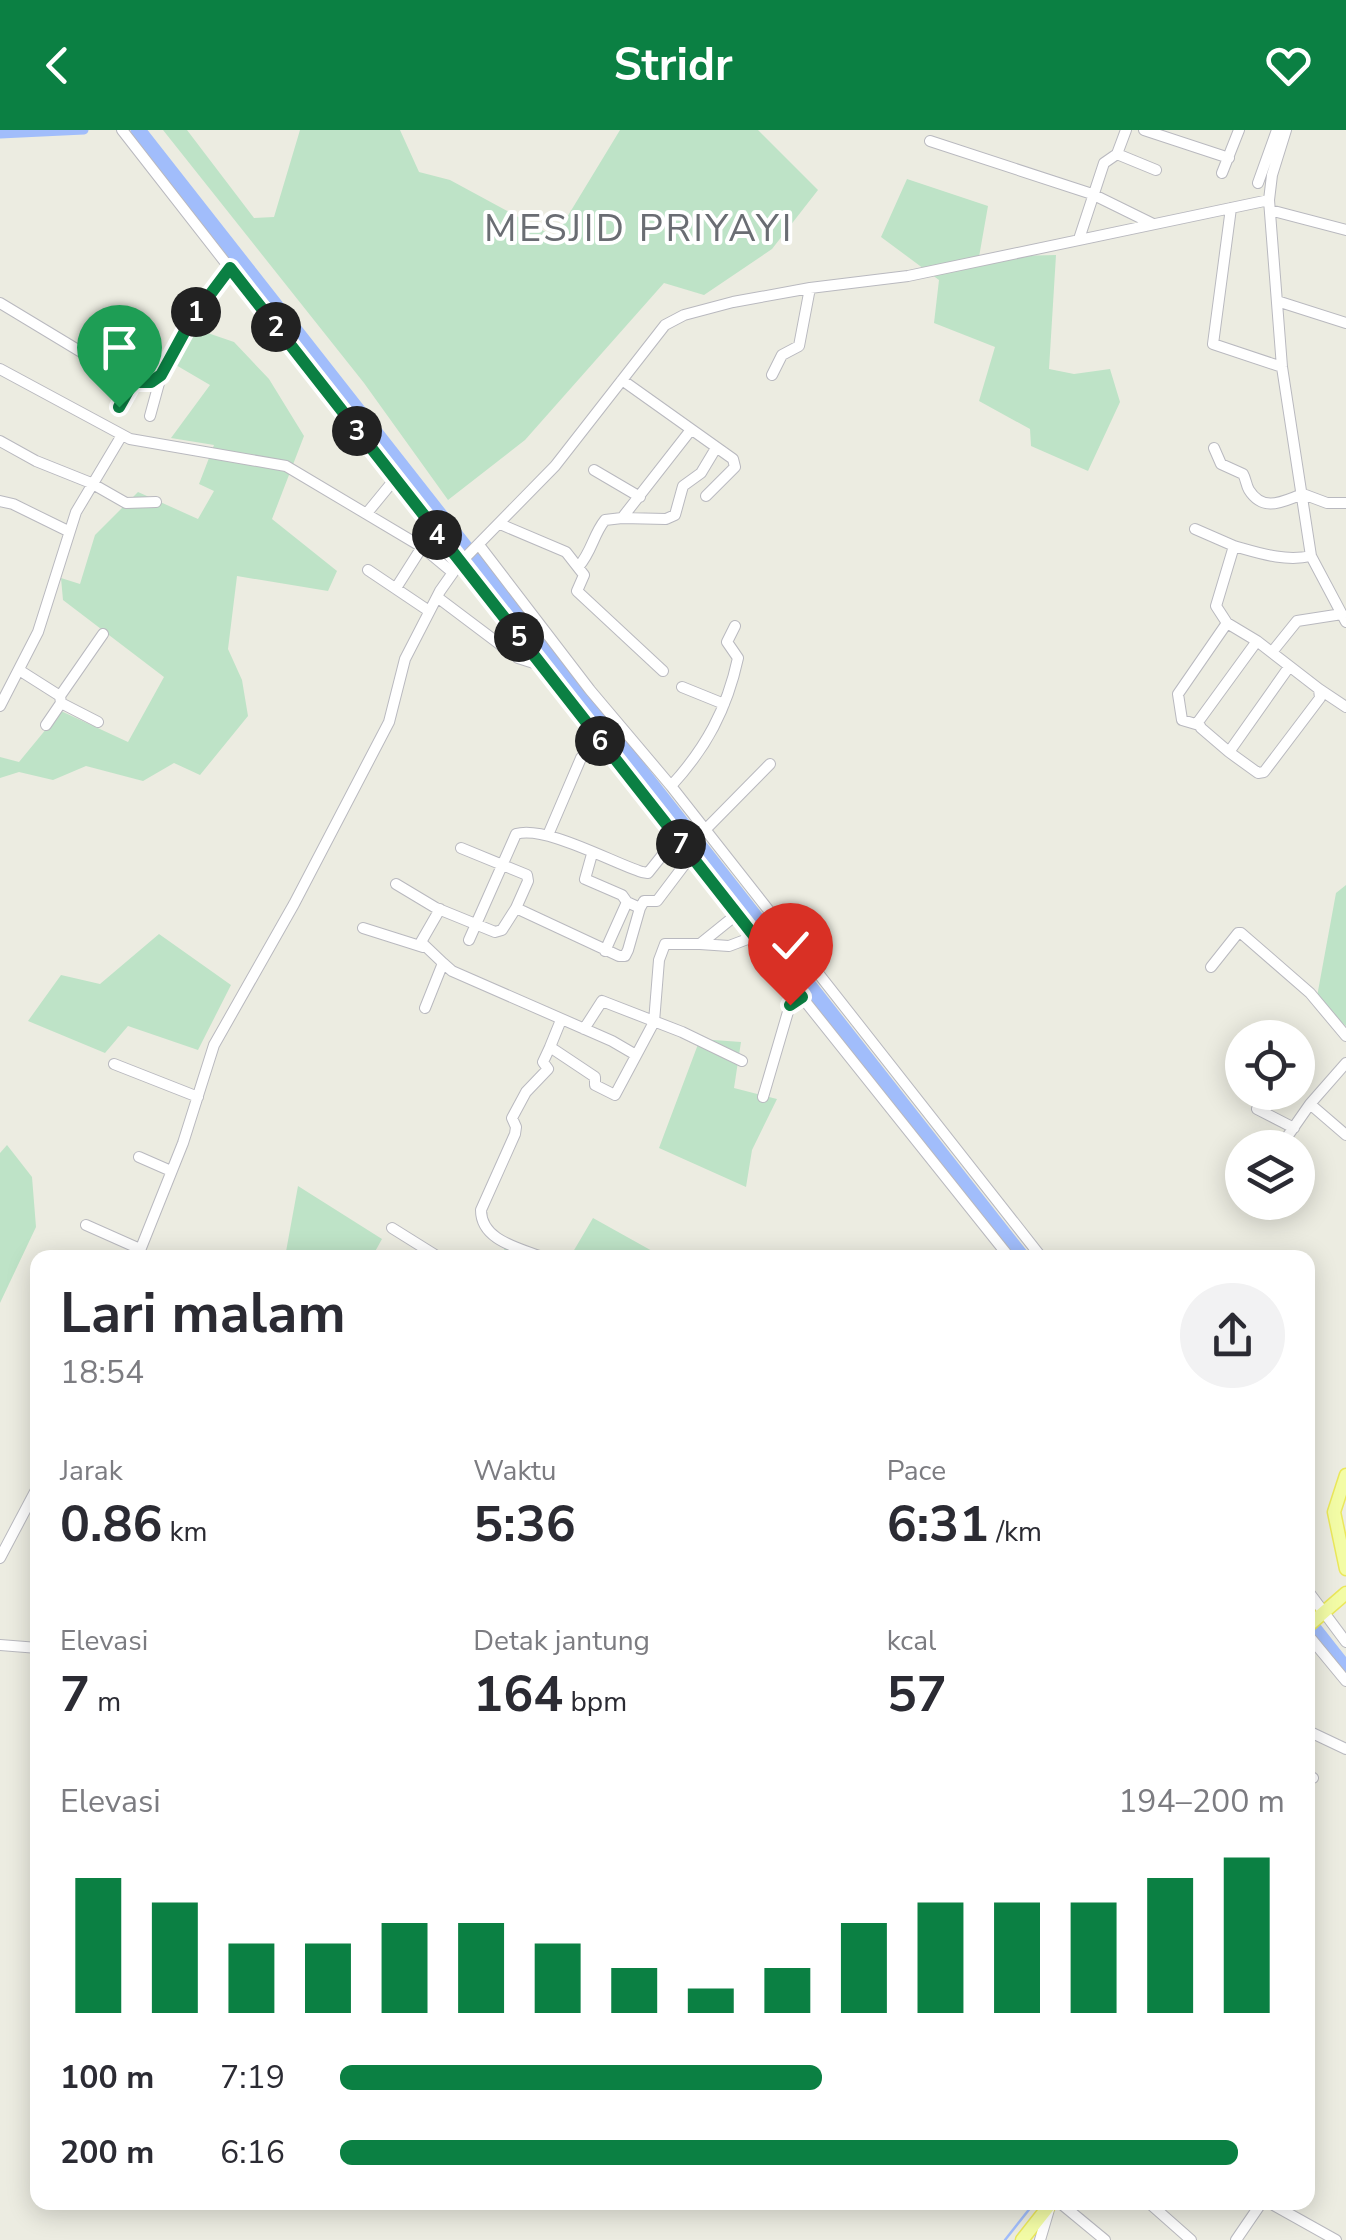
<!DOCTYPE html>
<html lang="id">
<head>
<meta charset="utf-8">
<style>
	body { margin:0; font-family:"Nunito Sans",sans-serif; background:#f2f2f3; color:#2b2b33; height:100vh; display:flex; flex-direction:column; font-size:38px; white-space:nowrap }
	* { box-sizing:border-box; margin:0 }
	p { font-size:32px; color:#7c7c81 }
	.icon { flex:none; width:55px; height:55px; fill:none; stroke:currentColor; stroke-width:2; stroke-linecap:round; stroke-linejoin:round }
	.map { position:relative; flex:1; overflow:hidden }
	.details { position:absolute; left:30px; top:1120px; width:1285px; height:960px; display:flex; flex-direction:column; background:#fff; border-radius:20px; box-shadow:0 5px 25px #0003 }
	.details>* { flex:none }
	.tools { position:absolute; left:1225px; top:890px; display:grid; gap:20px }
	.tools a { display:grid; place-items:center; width:90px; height:90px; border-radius:50%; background:#fff; box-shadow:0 5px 25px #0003; font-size:50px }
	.pin { position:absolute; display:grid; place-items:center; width:85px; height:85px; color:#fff; margin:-102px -42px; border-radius:50% 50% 50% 0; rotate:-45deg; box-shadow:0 0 10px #0007 }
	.pin .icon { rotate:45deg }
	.km { position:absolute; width:50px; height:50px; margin:-25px; border-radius:50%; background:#222; color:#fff; font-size:28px; line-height:50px; text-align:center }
	.round { display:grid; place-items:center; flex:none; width:105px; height:105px; border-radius:52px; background:#f2f2f3 }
	.overview { display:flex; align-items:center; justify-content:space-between; height:170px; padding:0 30px }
	h1 { font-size:55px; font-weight:700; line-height:75px }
	.metrics { display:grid; grid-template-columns:repeat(3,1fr); gap:15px; height:170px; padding:10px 30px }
	.metrics div { display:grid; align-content:center }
	.metrics b { font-size:50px; font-weight:700 }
	.metrics small { font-size:28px; font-weight:400 }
	.metrics p { font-size:28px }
	.chart { height:280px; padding:20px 30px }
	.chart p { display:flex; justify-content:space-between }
	.chart svg { width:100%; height:180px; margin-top:10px; stroke:#0b8043; stroke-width:6 }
	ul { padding:0 30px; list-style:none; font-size:32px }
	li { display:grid; grid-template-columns:160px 120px 1fr; align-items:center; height:75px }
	li i { height:25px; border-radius:12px; background:#0b8043 }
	header { display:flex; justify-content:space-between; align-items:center; height:130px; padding:0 30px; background:#0b8043; color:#fff; font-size:45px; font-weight:700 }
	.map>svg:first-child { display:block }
</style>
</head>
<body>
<header><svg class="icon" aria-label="back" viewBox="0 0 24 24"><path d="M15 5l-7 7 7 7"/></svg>Stridr<svg class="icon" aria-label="heart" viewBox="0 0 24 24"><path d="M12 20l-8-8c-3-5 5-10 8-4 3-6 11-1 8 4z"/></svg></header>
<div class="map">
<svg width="1346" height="2110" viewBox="0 0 1346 2110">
	<rect width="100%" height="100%" fill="#ecece1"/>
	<path fill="#bee3c7" d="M163 0H187L254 88 274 87 300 0H400L419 42 450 50 555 107 620 0H758L818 60 772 119 704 165 664 153 525 310 448 370 364 253Z
		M907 49 988 76 979 127 1056 125 1049 239 1074 244 1110 239 1120 272 1088 341 1031 316 1030 299 979 271 995 217 934 193 939 150 881 107Z
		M196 199 234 212 269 249 304 306 272 389 337 441 328 461 237 446 228 519 242 550 248 586 200 645 174 633 143 651 86 636 53 650 19 642 0 648V627L19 632 61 581 128 612 164 547 63 470 61 448 80 454 95 405 138 362 198 389 214 361 199 354 214 315 171 308 210 255 169 231Z
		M1346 755V896L1316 872 1336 763Z
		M159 804 231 855 198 920 128 896 105 923 28 891 61 845 100 854Z
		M700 909 741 912 734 958 777 969 752 1020 746 1057 659 1018Z
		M7 1015 32 1047 36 1097 0 1173V1023Z
		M298 1056 382 1109 372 1127H285Z
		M593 1088 654 1122 651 1128H500L505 1118 570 1127Z"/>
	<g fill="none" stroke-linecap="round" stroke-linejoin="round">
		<path stroke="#a1bdfb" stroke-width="2.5" d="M1005 2110 1035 2072"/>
		<path stroke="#a1bdfb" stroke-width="9" d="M0 4 84 0"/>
		<path stroke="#a1bdfb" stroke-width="15" d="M138 0 1023 1128
			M1308 1491 1346 1539"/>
		<defs>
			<path id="minor" d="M122 0 658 687 1010 1128
				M1126 0 1117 24 1156 40
				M1144 0 1229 28
				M1286 0 1272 45 1269 70 1282 237 1311 426 1346 492
				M930 11 1092 64 1153 94
				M1222 43 1239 0
				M1258 53 1277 0
				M1231 78 1213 214 1282 237
				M1270 80 1346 100
				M1079 109 1104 33 1117 24
				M1277 171 1346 193
				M0 173 121 246 146 253 161 245 191 190 231 138
				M0 239 130 309 286 336 422 417 452 442
				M772 245 782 225 799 216 810 158
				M622 250 733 329 735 337 706 366
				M119 277 133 252
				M150 286 161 246
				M0 311 36 331 91 353 126 373 156 372
				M1214 318 1221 334 1243 344C1246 349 1246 355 1249 360 1264 384 1285 370 1303 364L1327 373H1346
				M594 340 640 367
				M0 371 13 374 68 401
				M367 383 394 350
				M622 388 666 389 675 385 683 356 701 343 716 318
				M500 394 566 422 584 445 577 461 663 541
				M1195 399 1234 416
				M479 415 590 560 671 656 1042 1128
				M579 436C592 421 593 405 605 390L622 388 690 301
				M368 440 429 481
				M396 458 422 417
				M437 467 518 528 540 535
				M1227 493 1216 476 1234 416C1259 423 1285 432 1311 426
				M1257 511 1198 592 1201 598 1229 622 1289 537
				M1272 522 1297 491 1342 484
				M19 540 60 566 61 573 46 595
				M682 557 724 574
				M1319 559 1346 577
				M60 566 103 504
				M61 573 98 592
				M0 576 38 502 76 382 122 305
				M1199 595 1182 590 1178 564 1227 493 1257 511 1319 559 1320 568 1264 642 1258 643 1229 622
				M671 656C706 618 727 579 738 528L727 512 735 496
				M705 700 770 634
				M548 705 581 628 599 609
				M461 718 527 745 528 751 516 778 619 826H625L628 820 640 778
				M592 724 585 749 622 765 627 772
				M396 754 436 778 495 802 502 800 516 778
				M363 798 423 817
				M469 810 516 704C545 695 611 732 642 742L648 743 676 708
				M700 814 729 816 753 807
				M605 821 627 772 640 778 644 771H657L691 726
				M443 833 452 841 612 911 636 925
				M1211 837 1238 803H1241L1310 863 1346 906
				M425 878 443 833 421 812 440 779
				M584 899 602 871 682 902 742 931
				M550 917 561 890
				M114 934 198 967
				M763 967 790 875 802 867
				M1310 974 1346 933
				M1257 979 1294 998
				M1287 1007 1310 974 1346 1005
				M139 1027 171 1041
				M86 1095 140 1119
				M392 1098 440 1128
				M137 1128 183 1013 214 915 294 774 389 592 405 529 440 461 459 434 555 336 665 195 684 185 733 172 810 158 908 146 1269 70
				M544 1128C520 1118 481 1111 481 1080L515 1004 516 997 512 988 526 962 548 939 543 932 550 917 595 947V955L615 965 654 892 659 830 665 814H700L736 785
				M0 1428 38 1356
				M1308 1461 1346 1512
				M1308 1505 1346 1551
				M0 1515 38 1518
				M1308 1601 1346 1619
				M1308 1645 1313 1648
				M1059 2072 1105 2110
				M1148 2072 1191 2110
				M1268 2072 1336 2110
				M1040 2110 1050 2076
				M1236 2110 1262 2072"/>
			<path id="major" d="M1346 1345 1334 1382 1346 1439
				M1308 1496 1346 1463
				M1022 2110 1052 2072"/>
		</defs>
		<use href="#minor" stroke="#b9b9bf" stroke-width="12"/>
		<use href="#major" stroke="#ebe85b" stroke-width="15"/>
		<use href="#minor" stroke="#fff" stroke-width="10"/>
		<use href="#major" stroke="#f3fca6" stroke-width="12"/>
	</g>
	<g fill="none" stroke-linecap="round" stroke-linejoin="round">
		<defs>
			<path id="route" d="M119 277 133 252H151L161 245 191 190 230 138 802 867 790 875"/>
		</defs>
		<use href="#route" stroke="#fff" stroke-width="20"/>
		<use href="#route" stroke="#0b8043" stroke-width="12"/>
	</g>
	<g text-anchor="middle" stroke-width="8" stroke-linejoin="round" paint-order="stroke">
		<g font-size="38" letter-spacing="2.5" fill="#6a6d73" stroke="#fff">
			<text x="639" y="111">MESJID PRIYAYI</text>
		</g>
	</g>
</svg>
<div class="tools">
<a><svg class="icon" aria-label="locate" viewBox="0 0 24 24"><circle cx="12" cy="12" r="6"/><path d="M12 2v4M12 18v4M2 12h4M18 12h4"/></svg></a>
<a><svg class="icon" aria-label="layers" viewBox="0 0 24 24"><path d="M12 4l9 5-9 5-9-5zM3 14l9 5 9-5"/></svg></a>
</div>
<div class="pin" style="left:119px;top:277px;background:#1e9e55"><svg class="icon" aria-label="arrive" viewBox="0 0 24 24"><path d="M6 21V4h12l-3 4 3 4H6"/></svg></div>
<div class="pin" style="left:790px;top:875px;background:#d93025"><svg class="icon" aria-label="check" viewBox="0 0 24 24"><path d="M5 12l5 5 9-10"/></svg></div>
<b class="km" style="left:196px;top:182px">1</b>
<b class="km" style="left:276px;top:197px">2</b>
<b class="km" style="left:357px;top:301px">3</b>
<b class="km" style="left:437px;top:405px">4</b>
<b class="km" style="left:519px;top:507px">5</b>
<b class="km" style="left:600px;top:611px">6</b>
<b class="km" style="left:681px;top:714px">7</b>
<section class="details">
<div class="overview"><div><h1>Lari malam</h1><p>18:54</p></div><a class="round"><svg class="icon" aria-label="share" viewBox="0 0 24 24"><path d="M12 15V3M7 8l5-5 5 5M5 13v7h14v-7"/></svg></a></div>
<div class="metrics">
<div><p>Jarak</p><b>0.86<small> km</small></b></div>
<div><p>Waktu</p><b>5:36</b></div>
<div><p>Pace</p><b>6:31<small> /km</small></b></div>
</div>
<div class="metrics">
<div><p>Elevasi</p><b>7<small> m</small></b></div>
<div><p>Detak jantung</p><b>164<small> bpm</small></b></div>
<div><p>kcal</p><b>57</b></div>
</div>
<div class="chart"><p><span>Elevasi</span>194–200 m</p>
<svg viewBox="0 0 160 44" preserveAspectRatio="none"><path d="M5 44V11M15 44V17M25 44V27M35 44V27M45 44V22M55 44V22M65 44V27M75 44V33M85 44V38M95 44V33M105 44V22M115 44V17M125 44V17M135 44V17M145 44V11M155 44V6"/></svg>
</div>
<ul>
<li><b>100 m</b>7:19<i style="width:51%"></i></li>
<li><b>200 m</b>6:16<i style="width:95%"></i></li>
</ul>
</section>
</div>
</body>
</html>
